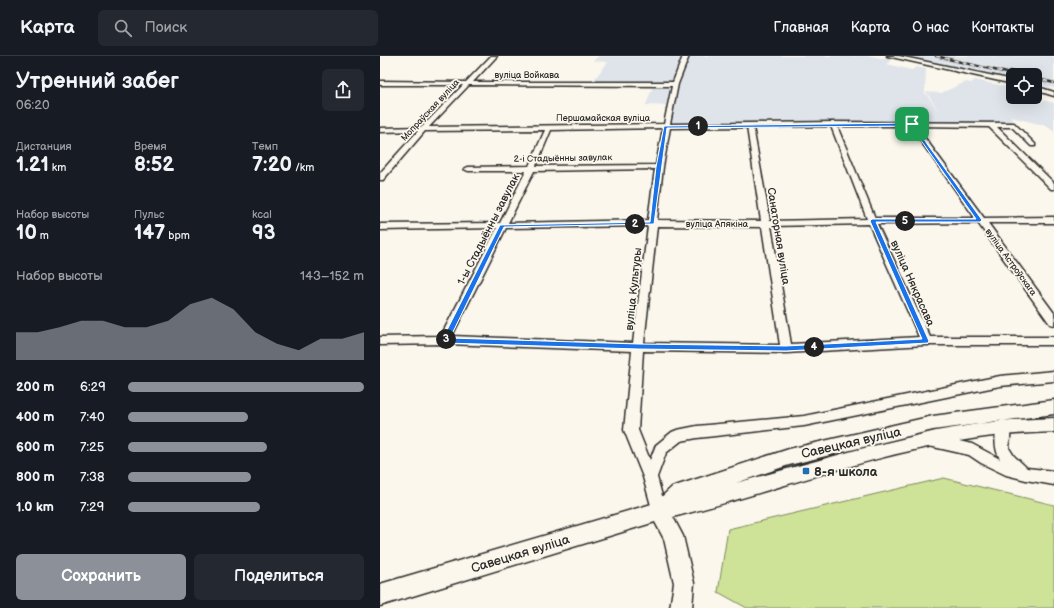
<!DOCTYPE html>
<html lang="ru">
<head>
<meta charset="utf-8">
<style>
	body { margin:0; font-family:"Balsamiq Sans",sans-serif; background:#242831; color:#f1f3f6; height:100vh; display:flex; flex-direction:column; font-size:15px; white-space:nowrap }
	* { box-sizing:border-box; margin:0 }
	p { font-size:13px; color:#9ea1a6 }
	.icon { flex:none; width:22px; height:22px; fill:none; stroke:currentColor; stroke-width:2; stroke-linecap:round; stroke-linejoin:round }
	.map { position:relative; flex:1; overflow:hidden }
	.side { display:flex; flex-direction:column; background:#171b24; width:380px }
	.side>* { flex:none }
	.buttons { position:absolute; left:626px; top:12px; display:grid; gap:8px }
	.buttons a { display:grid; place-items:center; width:36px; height:36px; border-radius:6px; background:#171b24; box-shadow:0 4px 16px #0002; font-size:20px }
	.pin { position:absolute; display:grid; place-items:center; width:34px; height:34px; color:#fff; margin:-17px; border-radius:8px; box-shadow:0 2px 6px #0006 }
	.km { position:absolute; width:20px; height:20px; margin:-10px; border-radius:50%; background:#222; color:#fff; font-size:11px; line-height:20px; text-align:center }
	.round { display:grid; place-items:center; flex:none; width:42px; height:42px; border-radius:6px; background:#242831 }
	.head { display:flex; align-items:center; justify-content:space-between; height:68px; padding:0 16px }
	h1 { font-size:22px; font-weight:700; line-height:30px }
	.metrics { display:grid; grid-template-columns:repeat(3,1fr); gap:6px; height:68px; padding:4px 16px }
	.metrics div { display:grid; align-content:center }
	.metrics b { font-size:20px; font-weight:700 }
	.metrics small { font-size:11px; font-weight:400 }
	.metrics p { font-size:11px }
	.chart { height:112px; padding:8px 16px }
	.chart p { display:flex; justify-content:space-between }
	.chart svg { width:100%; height:72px; margin-top:4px; fill:#8c9099; opacity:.7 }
	.button { display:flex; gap:8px; margin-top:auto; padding:8px 16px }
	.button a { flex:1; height:46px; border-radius:6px; background:#8c9099; color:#fff; font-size:16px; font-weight:700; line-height:46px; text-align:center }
	.button a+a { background:#242831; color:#f1f3f6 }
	ul { padding:0 16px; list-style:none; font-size:13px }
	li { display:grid; grid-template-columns:64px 48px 1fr; align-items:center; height:30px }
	li i { height:10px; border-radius:5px; background:#8c9099 }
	header { display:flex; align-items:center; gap:24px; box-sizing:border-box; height:56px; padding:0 20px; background:#171b24; border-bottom:1px solid #363941 }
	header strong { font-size:19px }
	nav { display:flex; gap:22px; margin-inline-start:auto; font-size:14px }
	.search { width:280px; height:36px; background:#242831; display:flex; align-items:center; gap:10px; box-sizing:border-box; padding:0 14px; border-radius:6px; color:#9ea1a6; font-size:15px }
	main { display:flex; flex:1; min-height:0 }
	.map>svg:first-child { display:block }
</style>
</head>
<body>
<header>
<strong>Карта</strong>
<div class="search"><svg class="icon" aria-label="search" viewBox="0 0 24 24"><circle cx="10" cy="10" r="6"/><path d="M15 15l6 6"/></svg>Поиск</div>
<nav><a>Главная</a><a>Карта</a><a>О нас</a><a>Контакты</a></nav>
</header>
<main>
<section class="side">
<div class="head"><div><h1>Утренний забег</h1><p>06:20</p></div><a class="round"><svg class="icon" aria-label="share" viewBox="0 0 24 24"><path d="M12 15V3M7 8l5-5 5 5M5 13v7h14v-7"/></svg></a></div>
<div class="metrics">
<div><p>Дистанция</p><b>1.21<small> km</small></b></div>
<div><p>Время</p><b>8:52</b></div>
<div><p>Темп</p><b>7:20<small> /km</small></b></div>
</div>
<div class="metrics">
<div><p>Набор высоты</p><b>10<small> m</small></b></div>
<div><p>Пульс</p><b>147<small> bpm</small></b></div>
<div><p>kcal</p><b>93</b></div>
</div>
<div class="chart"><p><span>Набор высоты</span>143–152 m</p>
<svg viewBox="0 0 160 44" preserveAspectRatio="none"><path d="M0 44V27L10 27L20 24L30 20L40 20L50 24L60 24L70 20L80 10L90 6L100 13L110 27L120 34L130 38L140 31L150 31L160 27V44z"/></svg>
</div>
<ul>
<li><b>200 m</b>6:29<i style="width:100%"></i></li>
<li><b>400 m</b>7:40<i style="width:51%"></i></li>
<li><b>600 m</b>7:25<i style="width:59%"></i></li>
<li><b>800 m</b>7:38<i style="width:52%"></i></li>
<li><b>1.0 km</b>7:29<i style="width:56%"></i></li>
</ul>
<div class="button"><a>Сохранить</a><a>Поделиться</a></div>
</section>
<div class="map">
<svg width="674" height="552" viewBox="0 0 674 552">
	<rect width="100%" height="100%" fill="#fbf7ec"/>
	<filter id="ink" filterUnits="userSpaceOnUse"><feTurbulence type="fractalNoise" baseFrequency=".025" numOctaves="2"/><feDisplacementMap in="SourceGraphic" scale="8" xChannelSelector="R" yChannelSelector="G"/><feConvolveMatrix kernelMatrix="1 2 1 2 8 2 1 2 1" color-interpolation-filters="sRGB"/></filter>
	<g filter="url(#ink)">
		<path fill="#dfe4ea" d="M219 0H491L511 4 507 8 532 14 536 11 546 13 545 37 560 56 546 36 561 37 586 26 591 27 595 24 633 32V41H655V37L661 39 657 43 674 47V76L667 70 631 61 633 67 290 68 292 50 266 49 274 27 212 26 228 6 213 5Z
			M526 0H672L674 1V32L655 28V19H633V24Z"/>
		<path fill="#cee397" stroke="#7c8761" d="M564 422 674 449V552H367L338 536 348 473Z"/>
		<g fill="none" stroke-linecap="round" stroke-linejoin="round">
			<defs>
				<path id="minor" d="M111 0H117L93 26H293L303 0H309L298 28 290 68 453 66 634 67 655 88V90H651L632 71H617L674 127V133H671L609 71 536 70 604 162 674 161V167H608L674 257V269L670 268 598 167 497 168 550 281H674V289H546L406 297 263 295 258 374 270 404 276 389 292 376 297 374 317 370 424 360 620 320 674 315V325L620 330 424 370 317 382 301 385 286 397 277 421 286 455 284 460 279 462 274 460 263 421 244 374 252 295 65 288 0 289V281L61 280 117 172 0 174V168L120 167 146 115H88L84 113 88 111 149 110 165 74 45 75 3 124H0V117L38 75 0 76V72L42 71 83 29H0V25L86 26ZM89 29 292 30 284 68 49 71ZM451 70 487 163 390 165 373 71ZM457 70H530L595 162H495ZM367 71 381 165 277 164 283 111 290 72ZM283 72 276 109 156 110 171 74ZM275 113 268 164 128 167 154 115ZM489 168 539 281 411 288 391 170ZM268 170 253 287 72 280 126 172ZM277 170 382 171 400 289 264 287Z
					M624 365 629 367 631 371 629 392 634 400 647 412 674 415V429L646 424 626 419 601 407 589 399 549 390 544 388 542 384 544 380 549 378 592 388 620 403C614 392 614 378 619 367Z"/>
				<path id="tertiary" d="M507 0H519L633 24V28Z
					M655 30 674 36V40L655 34Z
					M674 344V358L553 374 409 409 356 427 476 394 556 375 616 365 674 362V376C649 377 623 378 598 382 494 397 395 435 293 461L303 480 314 527 312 552H290L294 527 284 483 275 466 0 550V528L275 447 292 431 409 393 553 360Z"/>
			</defs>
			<use href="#minor" stroke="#2b2b2b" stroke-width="3"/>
			<use href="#tertiary" stroke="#2b2b2b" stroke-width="3"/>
			<use href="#minor" fill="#fbf7ec" fill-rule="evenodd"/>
			<use href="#tertiary" fill="#fbf7ec" fill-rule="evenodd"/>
			<defs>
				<path id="rail" d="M556 0 635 19
					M630 15 645 19
					M655 22 674 27"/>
			</defs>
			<use href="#rail" stroke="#2b2b2b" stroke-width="2.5"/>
			<use href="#rail" stroke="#fbf7ec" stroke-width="1.5" stroke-dasharray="4.5" stroke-linecap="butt"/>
		</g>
	</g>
	<path fill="#1a73e8" stroke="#fff" fill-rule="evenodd" d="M532 67 602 164 600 166H496L549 285 548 287 406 295 258 293 66 287 62 284 120 169 270 166 276 111 284 70ZM531 70 596 163H492L490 165 542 283 406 290 258 288 70 282 124 171 274 168 287 72Z"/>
	<rect fill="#1f6fb2" stroke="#fbf7ec" stroke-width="1.5" x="422" y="411" width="8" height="8" rx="2"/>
	<g text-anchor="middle" stroke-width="3.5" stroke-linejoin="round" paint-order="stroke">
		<g font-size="9" fill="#2b2b2b" stroke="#fbf7ec">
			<text x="147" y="22">вуліца Войкава</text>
			<text transform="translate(50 54) rotate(-47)" y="3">Мопраўская вуліца</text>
			<text x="223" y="65">Першамайская вуліца</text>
			<text transform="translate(183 102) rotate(-1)" y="3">2-і Стадыённы завулак</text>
			<text x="337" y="171">вуліца Апякіна</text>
			<text transform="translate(631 206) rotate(54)" y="3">вуліца Астроўскага</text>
		</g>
		<g font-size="11" fill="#2b2b2b" stroke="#fbf7ec">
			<text transform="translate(108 173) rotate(-63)" y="4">1-ы Стадыённы завулак</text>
			<text transform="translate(399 180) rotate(81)" y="4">Санаторная вуліца</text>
			<text transform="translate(533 227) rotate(66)" y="4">вуліца Някрасава</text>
			<text transform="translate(253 233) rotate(-84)" y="4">вуліца Культуры</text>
		</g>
		<g font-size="13" fill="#2b2b2b" stroke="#fbf7ec">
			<text transform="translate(471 386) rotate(-13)" y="5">Савецкая вуліца</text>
			<text transform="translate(140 497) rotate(-17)" y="5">Савецкая вуліца</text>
		</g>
		<g font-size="13" font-weight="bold" fill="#2b2b2b" stroke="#fbf7ec" text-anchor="start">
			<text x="434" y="420">8-я школа</text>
		</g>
	</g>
</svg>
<div class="buttons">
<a><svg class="icon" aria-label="locate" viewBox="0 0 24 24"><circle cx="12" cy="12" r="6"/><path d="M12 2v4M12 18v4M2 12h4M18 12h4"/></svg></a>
</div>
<div class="pin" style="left:532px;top:68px;background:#1e9e55"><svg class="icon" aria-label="arrive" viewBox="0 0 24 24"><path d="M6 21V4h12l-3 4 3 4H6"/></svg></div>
<b class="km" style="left:318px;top:70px">1</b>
<b class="km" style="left:255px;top:168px">2</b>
<b class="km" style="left:66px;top:283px">3</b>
<b class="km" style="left:434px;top:291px">4</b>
<b class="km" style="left:525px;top:165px">5</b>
</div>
</main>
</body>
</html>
